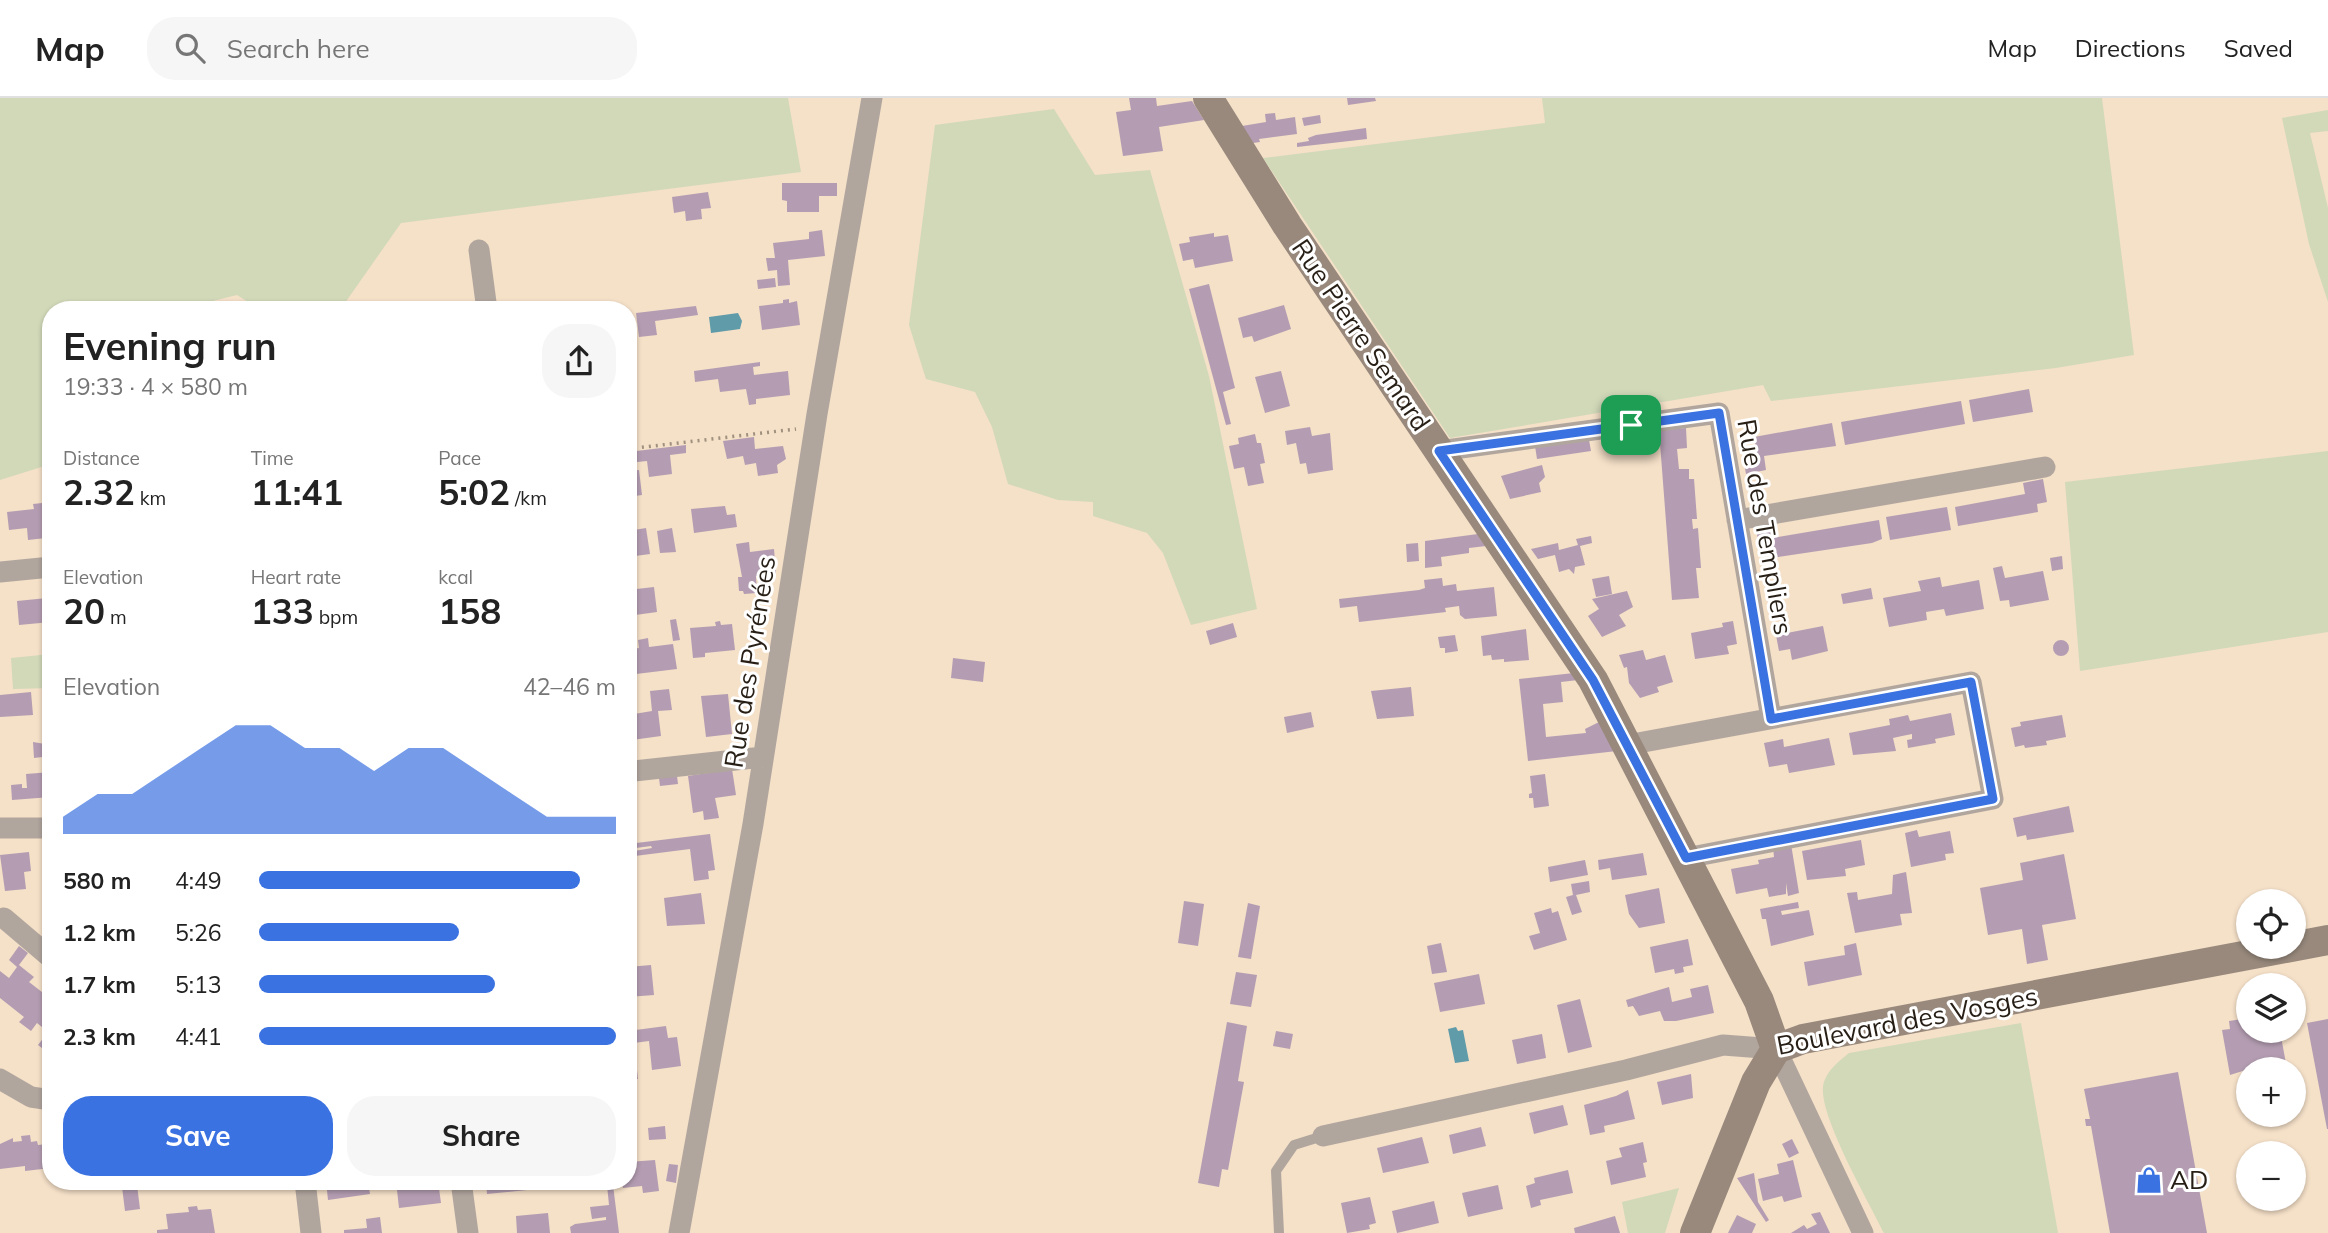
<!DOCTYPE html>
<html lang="en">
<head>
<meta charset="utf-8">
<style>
	body { margin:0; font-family:Mulish,sans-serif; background:#f6f6f6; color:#222; height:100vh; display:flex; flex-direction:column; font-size:26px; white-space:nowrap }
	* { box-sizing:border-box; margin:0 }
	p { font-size:23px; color:#767676 }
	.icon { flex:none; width:38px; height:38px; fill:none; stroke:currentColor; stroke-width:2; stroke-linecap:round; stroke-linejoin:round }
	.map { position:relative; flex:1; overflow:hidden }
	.drawer { position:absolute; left:42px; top:203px; width:595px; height:889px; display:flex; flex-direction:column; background:#fff; border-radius:28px; box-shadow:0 2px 5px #0004 }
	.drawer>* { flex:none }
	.tools { position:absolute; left:2236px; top:791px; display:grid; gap:14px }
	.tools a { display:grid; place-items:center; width:70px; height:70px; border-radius:50%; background:#fff; box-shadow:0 2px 5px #0004; font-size:35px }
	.pin { position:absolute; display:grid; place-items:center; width:60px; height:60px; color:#fff; margin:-30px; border-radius:14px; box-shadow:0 4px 10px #0006 }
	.round { display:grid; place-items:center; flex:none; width:74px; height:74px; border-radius:28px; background:#f6f6f6 }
	.headline { display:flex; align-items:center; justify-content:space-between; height:119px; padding:0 21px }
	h1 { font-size:38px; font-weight:700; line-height:52px }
	.metrics { display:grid; grid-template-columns:repeat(3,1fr); gap:10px; height:119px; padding:7px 21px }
	.metrics div { display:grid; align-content:center }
	.metrics b { font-size:35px; font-weight:700 }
	.metrics small { font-size:19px; font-weight:400 }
	.metrics p { font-size:19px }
	.chart { height:196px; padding:14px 21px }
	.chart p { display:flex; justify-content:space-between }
	.chart svg { width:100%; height:126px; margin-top:7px; fill:#3b72e1; opacity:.7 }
	.action { display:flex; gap:14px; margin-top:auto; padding:14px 21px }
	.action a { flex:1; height:80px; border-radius:28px; background:#3b72e1; color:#fff; font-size:28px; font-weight:700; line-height:80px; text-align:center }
	.action a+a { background:#f6f6f6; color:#222 }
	ul { padding:0 21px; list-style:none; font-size:23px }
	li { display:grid; grid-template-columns:112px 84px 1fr; align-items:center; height:52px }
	li i { height:18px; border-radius:9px; background:#3b72e1 }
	header { display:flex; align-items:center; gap:42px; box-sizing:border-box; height:98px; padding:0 35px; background:#fff; border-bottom:2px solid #e0e0e0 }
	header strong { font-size:33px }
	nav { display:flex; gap:38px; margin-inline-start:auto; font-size:24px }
	.search { width:490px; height:63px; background:#f6f6f6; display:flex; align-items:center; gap:18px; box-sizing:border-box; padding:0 24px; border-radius:28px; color:#767676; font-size:26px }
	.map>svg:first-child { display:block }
</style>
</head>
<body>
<header>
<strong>Map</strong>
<div class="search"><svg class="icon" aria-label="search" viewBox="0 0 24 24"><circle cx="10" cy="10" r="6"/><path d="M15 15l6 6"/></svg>Search here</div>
<nav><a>Map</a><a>Directions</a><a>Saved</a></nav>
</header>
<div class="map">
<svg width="2328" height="1135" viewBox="0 0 2328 1135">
	<rect width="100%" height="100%" fill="#f5e0c8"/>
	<path fill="#d1d9b9" d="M0 0H788L801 74 401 125 340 212H261L237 197 176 212H51V366L0 382Z
		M1542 0H2102L2134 257 2056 270 1771 303 1763 287 1450 340 1263 60 1545 25Z
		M1054 11 1095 77 1150 72 1209 278 1257 511 1191 527 1163 455 1147 435 1093 418V404L1058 402 1008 386 992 329 975 294 926 281 909 227 935 27Z
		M2328 12V33L2310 35 2328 110V204L2309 146 2282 20Z
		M2328 353V534L2080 573 2065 384Z
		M51 556V590L13 591 11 560Z
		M2021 925 2058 1135H1884C1869 1104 1820 1020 1823 989 1825 974 1838 964 1849 955Z
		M1679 1090 1665 1135H1628L1622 1104Z"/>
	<path fill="#5f9ba9" d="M738 215 742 223 740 231 711 235 709 219Z
		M1456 929 1458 933 1463 932 1469 963 1455 965 1448 931Z"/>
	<path fill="#b49db2" d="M1129 0H1156L1157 8 1192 3 1204 22 1159 29 1163 53 1123 58 1116 14 1131 12Z
		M1347 0H1375L1376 3 1348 7Z
		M1275 15 1276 22 1295 19 1297 36 1259 41 1260 44 1253 45 1242 28 1266 24 1265 16Z
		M1320 17 1321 25 1304 28 1302 20Z
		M1366 30 1367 41 1297 49V45L1309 43 1308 40 1316 37Z
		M782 85H837V98H819V114H787V103L782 102Z
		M708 94 711 110 701 111 702 121 686 123 685 113 674 115 672 99Z
		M822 132 825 158 788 162 790 187 778 188 777 172 768 173 766 160H775L773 145 809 141V134Z
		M1214 135V139L1228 137 1233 163 1195 170 1193 161 1183 163 1179 146 1190 144 1189 139Z
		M775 180 776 189 758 191 757 182Z
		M1209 186 1235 290 1223 294 1231 326 1226 327 1189 191Z
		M789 201V205L797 203 800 227 762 232 759 208 783 205V202Z
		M1284 207 1291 231 1254 244 1252 238 1243 240 1238 220Z
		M696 208 698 217 655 223 657 237 639 239 636 215Z
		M760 264V268L753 269 754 277 788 273 790 297 756 301V306L749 307 746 291 720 294 718 281 695 284 694 273Z
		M1281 273 1290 308 1265 315 1255 279Z
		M2029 291 2033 314 1973 324 1969 302Z
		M628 292H634L637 316 628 317Z
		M1961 303 1965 326 1845 347 1841 324Z
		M1832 325 1836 348 1764 358 1766 372 1746 376 1742 353 1756 350 1754 339Z
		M1310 329 1312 338 1330 335 1333 372 1308 376 1306 365 1300 366 1296 345 1287 347 1285 333Z
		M1686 330 1687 350 1677 351 1679 371H1689V381H1694L1697 421H1692L1693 431 1698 430 1701 470H1696L1699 500 1672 502 1659 332Z
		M1255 336 1257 345H1261L1265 365 1260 366 1264 385 1248 388 1244 369 1234 371 1229 348 1239 346 1238 340Z
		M754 339 755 351 783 348 786 361 777 367 778 375 758 378 756 365 745 367 743 358 727 361 723 343Z
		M1589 342 1591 353 1537 361 1535 348Z
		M686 347V355L670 357 672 376 649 379 647 363 628 365V354Z
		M1542 367 1545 379 1539 385 1541 394 1510 401 1501 378Z
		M639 372 642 397 628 399V373Z
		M2043 381 2047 404 2037 406 2038 414 1958 428 1955 409 2025 396 2023 385Z
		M51 404V428H45L46 440 28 442 27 430 9 432 7 414 34 411 33 406Z
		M725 408 727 417 735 416 737 429 694 435 691 411Z
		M1947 409 1951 432 1890 442 1886 419Z
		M1879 422 1882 441 1872 445 1771 460 1770 452 1760 454 1756 431 1776 427 1778 439Z
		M646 430 650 456 628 459V433Z
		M672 430 676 454 660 455 657 433Z
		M1478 436 1486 448 1469 450V455L1441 459 1442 468 1425 470V443Z
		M1591 438 1592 445 1580 448 1585 467 1575 469 1574 476 1569 471 1559 474 1555 457 1538 461 1531 451 1558 445 1559 452 1578 447 1576 441Z
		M749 444 750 454 774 451 776 476 756 478 757 495 744 496 743 493H739L738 479H742L736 446Z
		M1418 445 1419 463 1407 464 1406 446Z
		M2062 458 2063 471 2052 473 2050 460Z
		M2002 468 2005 480 2043 473 2049 502 2010 509 2009 502 2000 503 1993 470Z
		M1609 478 1612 496 1596 499 1592 481Z
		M1940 479 1942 489 1979 482 1984 511 1946 518 1944 511 1926 514 1927 522 1889 529 1883 500 1921 493 1918 483Z
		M1442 480 1443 488 1456 486 1457 493 1494 489 1497 518 1465 521 1460 517 1459 508 1445 510 1446 514 1359 524 1357 508 1340 510 1339 501 1419 492 1425 490 1424 482Z
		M654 489 657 514 628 518V492Z
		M1871 490 1873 501 1843 506 1841 496Z
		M1627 493 1633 509 1619 517 1626 528 1602 539 1588 518 1599 511 1592 501Z
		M47 500H51V524L19 527 17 503Z
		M676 521 680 542 673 543 670 522Z
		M720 523 721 527 732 526 735 552 705 555V559L693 560 690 530 716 528 715 524Z
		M1733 523 1737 546 1727 548 1729 556 1695 561 1691 535 1723 529 1722 525Z
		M1233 525 1237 539 1210 547 1206 533Z
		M1823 528 1828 553 1792 562 1790 551 1779 553 1775 532 1786 530 1787 535Z
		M1526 531 1529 562 1504 564V561L1492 562 1491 557 1483 558 1481 538Z
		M1455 537 1458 553 1445 555V550H1440L1438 539Z
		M648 540 649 549 673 546 677 571 628 577V552L639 550 638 542Z
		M2053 550a8 8 0 1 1 16 0a8 8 0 1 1-16 0Z
		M1643 552 1646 562 1665 557 1673 584 1657 589 1659 594 1640 600 1629 585 1627 569 1624 570 1619 557Z
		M953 560 985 564 983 584 951 580Z
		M1574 575 1578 582 1561 584 1563 604 1543 606 1546 639 1586 635 1585 631 1601 623 1617 653 1528 663 1519 581Z
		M1411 589 1414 618 1377 621 1371 593Z
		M669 591 672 612 658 613 661 638 632 642 628 617 652 613 650 593Z
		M31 594 33 617 0 619V597Z
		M728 596 732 636 706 639 701 598Z
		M1311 614 1314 629 1287 635 1284 619Z
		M1951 615 1955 637 1935 641 1936 645 1908 650 1907 642 1912 641V636L1902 638 1893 640 1896 653 1853 657 1849 635 1890 627 1889 621 1899 619 1908 617 1910 623Z
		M2062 617 2066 639 2046 643 2047 647 2025 650 2024 647 2015 649 2011 630 2021 628 2020 624Z
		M1829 640 1835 667 1789 675 1787 666 1769 669 1764 645 1783 641 1784 649Z
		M33 644 51 647V658L34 660Z
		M732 671 736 697 715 700 719 720 704 722 703 713 693 715 688 678Z
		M51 674V699L12 702 11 687 22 686V690H27L26 676Z
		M1545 676 1549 708 1534 710 1533 700H1529V696L1532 695 1530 678Z
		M677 678 678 686 660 688 659 680Z
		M2069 708 2074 734 2027 742 2026 737 2017 739 2013 720Z
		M1917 732 1919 739 1950 733 1954 755 1945 756 1946 762 1911 769 1905 735Z
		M710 736 715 772 708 773 709 781 694 783 690 751 635 758 634 753 652 750 651 748 628 751V746Z
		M1861 742 1865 767 1845 771 1846 778 1807 782 1802 753Z
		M1791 746 1799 795 1788 798 1786 785V796L1769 799 1767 790 1736 796 1731 771 1759 766 1758 762 1774 759 1773 749Z
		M29 754 31 773 24 774 26 791 5 793 0 757Z
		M1643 755 1647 777 1612 782 1610 770 1599 772 1598 762Z
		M2064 756 2076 821 2042 827 2048 862 2027 866 2022 831 1988 837 1980 790 2023 782 2020 765Z
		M1585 762 1588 777 1550 784 1548 769Z
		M1906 774 1912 815 1900 816 1902 827 1855 835 1847 795 1857 794 1858 802 1892 796 1893 777Z
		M1589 783 1590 794 1576 797 1582 814 1572 817 1566 799 1573 797 1571 786Z
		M1659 790 1665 825 1639 830 1629 816 1625 797Z
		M701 795 705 826 667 828 664 800Z
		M1184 803 1204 806 1198 848 1178 845Z
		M1798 804 1799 810 1781 813 1782 817 1809 812 1814 837 1771 848 1766 821H1762L1760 811Z
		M1248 805 1260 808 1251 861 1238 859Z
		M1551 810 1552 815 1558 813 1567 842 1534 852 1529 838 1540 835 1534 815Z
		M1688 841 1693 867 1683 869 1684 874 1675 876 1674 871 1655 875 1650 849Z
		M1441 845 1447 874 1432 876 1427 848Z
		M1856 845 1862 877 1808 888 1804 864 1845 857 1844 848Z
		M19 848 28 855 19 867 34 879 29 884 51 901V957L38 947 48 934 37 925 31 933 19 924 24 919 0 900V873L9 880 17 869 9 862Z
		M651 867 654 897 628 899V869Z
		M1236 874 1257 877 1251 909 1230 906Z
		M1479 876 1485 906 1440 914 1434 885Z
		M1708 887 1714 915 1676 923H1664L1660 913 1639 918 1633 908 1628 909 1626 902 1669 889 1672 904 1692 899 1690 891Z
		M1580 901 1592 949 1568 955 1557 907Z
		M2249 920V933H2280L2287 971H2249L2230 977 2222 932 2230 931 2229 923Z
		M2328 921V1031H2327L2307 925Z
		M1227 924 1247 928 1238 983 1244 984 1228 1072 1222 1071 1219 1089 1198 1085Z
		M666 928 668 940 677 939 681 968 652 972 649 943 634 945 638 981 628 982V933Z
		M1276 933 1293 936 1290 951 1273 948Z
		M1542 936 1546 960 1517 966 1512 942Z
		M2178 974 2207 1135H2110L2091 1028H2086L2085 1021H2090L2084 991Z
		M1691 976 1693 1000 1662 1007 1657 984Z
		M1628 992 1635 1021 1604 1028 1605 1034 1590 1037 1584 1007 1616 998Z
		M1563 1007 1568 1027 1534 1036 1529 1015Z
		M665 1028 666 1041 649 1042 648 1030Z
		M1481 1029 1486 1048 1453 1056 1449 1037Z
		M30 1037 31 1044 37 1043 38 1047 47 1046V1042L51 1041V1070L25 1073V1068L0 1071V1046L13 1040V1044L22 1043 21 1038Z
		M1422 1039 1429 1065 1383 1075 1377 1050Z
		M1792 1041 1799 1055 1789 1060 1782 1046Z
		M1643 1044 1647 1064 1643 1065 1646 1079 1611 1087 1606 1063 1622 1059 1619 1050Z
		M655 1062 659 1093 643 1095 642 1088 623 1090 622 1083H628V1064Z
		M1793 1062 1802 1099 1784 1104 1782 1098 1763 1103 1758 1081 1779 1076 1777 1066Z
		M669 1066 678 1067 676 1085 666 1083Z
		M1568 1072 1573 1095 1540 1102 1541 1107 1531 1110 1526 1088 1535 1085 1534 1080Z
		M1754 1075 1758 1104 1769 1122 1766 1124 1737 1080Z
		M326 1083H368L370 1096 328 1102Z
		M396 1083H438L441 1105 399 1110Z
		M486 1083H526L527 1092 487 1096Z
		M137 1087 140 1111 125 1113 122 1089Z
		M607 1087H613L619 1135H571L570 1129 575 1126 606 1122V1119L592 1121 590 1109 609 1107Z
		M1498 1087 1503 1111 1468 1119 1462 1095Z
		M1370 1099 1376 1125 1369 1127 1370 1131 1347 1135 1341 1105Z
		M1434 1103 1439 1125 1397 1135 1392 1113Z
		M197 1108 198 1112 211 1111 215 1135H157V1132L168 1131 166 1116 189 1114 188 1109Z
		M1820 1114 1830 1135H1791L1804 1127 1807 1131 1817 1126 1811 1116Z
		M548 1115 550 1135H517L516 1118Z
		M1737 1117 1756 1126 1752 1135H1728Z
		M1615 1118 1620 1135H1575L1574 1130Z
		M380 1119 382 1135H344V1132L367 1130 366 1121Z"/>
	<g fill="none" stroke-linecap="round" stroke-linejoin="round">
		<path stroke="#a0917f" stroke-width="3.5" stroke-dasharray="2 5" stroke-linecap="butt" d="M628 351 796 331"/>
		<path stroke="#b1a69e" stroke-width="10" d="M1279 1135 1276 1073 1294 1047 1323 1038"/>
		<path stroke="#b1a69e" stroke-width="21" d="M479 152 487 212
			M1439 353 1719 315 1771 620
			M1737 422 2045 369
			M0 474 51 469
			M1627 647 1971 584 1993 701 1686 760
			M628 670 634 673 763 659
			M0 730H51
			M4 820 51 860
			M0 981 31 999 51 1002
			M1323 1038 1626 972 1723 947 1776 951 1863 1135
			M305 1083 311 1135
			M461 1083 468 1135
			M679 1135 753 726 817 316 872 0"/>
		<path stroke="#98897c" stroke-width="30" d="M1208 0 1287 127 1593 582 1759 903 1776 951
			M1776 951 1803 941 2328 842
			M1695 1135 1756 984 1776 951"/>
	</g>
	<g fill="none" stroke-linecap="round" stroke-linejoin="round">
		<defs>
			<path id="route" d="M1719 315 1771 621 1971 584 1993 701 1686 760 1593 582 1439 353Z"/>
		</defs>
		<use href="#route" stroke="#fff" stroke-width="14"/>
		<use href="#route" stroke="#3b72e1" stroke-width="9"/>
	</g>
	<defs>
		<symbol id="shop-bare" viewBox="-9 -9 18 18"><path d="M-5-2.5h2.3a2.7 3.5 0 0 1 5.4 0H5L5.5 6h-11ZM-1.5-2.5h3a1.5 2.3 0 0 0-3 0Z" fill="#3b72e1" stroke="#fff" stroke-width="2.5" paint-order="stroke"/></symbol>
	</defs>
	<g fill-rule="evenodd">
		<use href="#shop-bare" x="2130" y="1063" width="38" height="38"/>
	</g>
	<g text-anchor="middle" stroke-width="6" stroke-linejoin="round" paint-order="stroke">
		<g font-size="26" fill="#271f16" stroke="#fff">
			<text transform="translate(1361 237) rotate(56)" y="9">Rue Pierre Semard</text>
			<text transform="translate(1765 429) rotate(80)" y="9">Rue des Templiers</text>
			<text transform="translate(750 564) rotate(-81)" y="9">Rue des Pyrénées</text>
			<text transform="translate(1907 923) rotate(-11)" y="9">Boulevard des Vosges</text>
		</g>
		<g font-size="26" fill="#271f16" stroke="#fff" text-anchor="start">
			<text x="2170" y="1091">AD</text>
		</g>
	</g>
</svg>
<div class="tools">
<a><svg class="icon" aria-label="locate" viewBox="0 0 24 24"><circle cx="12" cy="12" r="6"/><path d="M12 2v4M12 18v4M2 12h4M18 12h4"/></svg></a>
<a><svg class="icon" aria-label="layers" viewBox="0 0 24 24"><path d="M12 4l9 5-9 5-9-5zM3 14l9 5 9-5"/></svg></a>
<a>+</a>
<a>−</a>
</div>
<div class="pin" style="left:1631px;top:327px;background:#1e9e55"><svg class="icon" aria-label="arrive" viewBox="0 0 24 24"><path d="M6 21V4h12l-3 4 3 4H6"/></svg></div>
<section class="drawer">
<div class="headline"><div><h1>Evening run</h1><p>19:33 · 4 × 580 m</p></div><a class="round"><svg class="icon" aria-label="share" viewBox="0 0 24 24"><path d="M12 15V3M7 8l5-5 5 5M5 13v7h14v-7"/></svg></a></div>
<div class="metrics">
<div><p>Distance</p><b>2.32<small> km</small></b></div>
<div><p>Time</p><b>11:41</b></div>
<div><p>Pace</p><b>5:02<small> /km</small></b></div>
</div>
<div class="metrics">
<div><p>Elevation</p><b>20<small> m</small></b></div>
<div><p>Heart rate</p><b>133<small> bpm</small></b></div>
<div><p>kcal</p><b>158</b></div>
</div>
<div class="chart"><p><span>Elevation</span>42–46 m</p>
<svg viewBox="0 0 160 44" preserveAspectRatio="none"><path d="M0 44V38L10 30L20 30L30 22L40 14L50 6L60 6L70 14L80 14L90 22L100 14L110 14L120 22L130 30L140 38L150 38L160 38V44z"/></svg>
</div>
<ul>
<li><b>580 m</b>4:49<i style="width:90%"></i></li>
<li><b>1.2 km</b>5:26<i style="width:56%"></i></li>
<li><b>1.7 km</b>5:13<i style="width:66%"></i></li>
<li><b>2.3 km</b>4:41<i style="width:100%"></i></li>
</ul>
<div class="action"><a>Save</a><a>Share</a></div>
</section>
</div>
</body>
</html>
